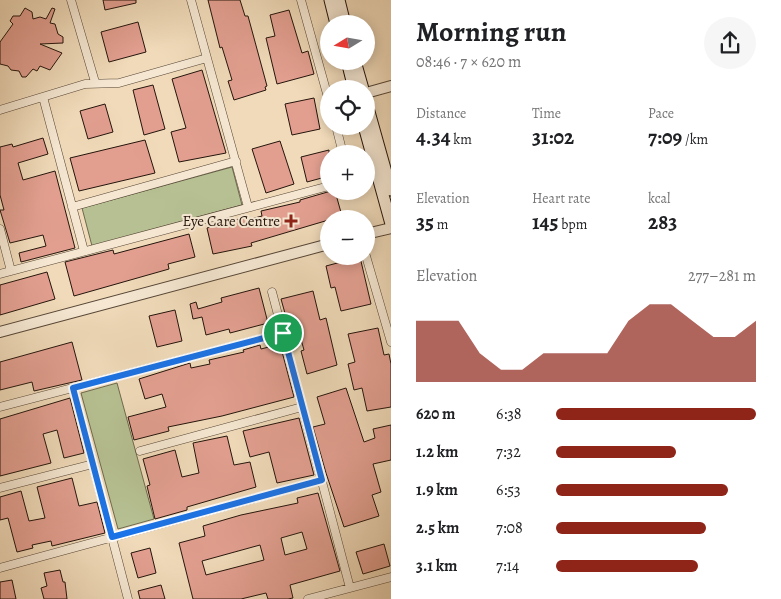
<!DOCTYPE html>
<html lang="en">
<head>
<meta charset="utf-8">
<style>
	body { margin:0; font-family:Alegreya,serif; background:#f6f6f6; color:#202124; height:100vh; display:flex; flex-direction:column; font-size:19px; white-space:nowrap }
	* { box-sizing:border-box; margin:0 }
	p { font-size:16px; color:#757577 }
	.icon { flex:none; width:28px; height:28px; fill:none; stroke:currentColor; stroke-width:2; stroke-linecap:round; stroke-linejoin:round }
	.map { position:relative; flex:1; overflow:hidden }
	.drawer { display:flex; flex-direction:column; background:#fff; width:390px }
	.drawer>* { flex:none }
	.needle { width:32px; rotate:259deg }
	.controls { position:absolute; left:320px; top:15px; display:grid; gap:10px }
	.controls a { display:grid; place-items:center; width:55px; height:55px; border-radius:50%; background:#fff; box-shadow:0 2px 12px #0003; font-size:25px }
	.pin { position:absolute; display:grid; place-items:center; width:42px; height:42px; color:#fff; margin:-21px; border:2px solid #fff; border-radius:50%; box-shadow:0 1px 5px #0007 }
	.round { display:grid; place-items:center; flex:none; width:52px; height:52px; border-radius:26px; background:#f6f6f6 }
	.head { display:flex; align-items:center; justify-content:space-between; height:85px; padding:0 25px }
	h1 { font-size:28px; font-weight:600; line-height:38px }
	.stats { display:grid; grid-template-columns:repeat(3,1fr); gap:8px; height:85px; padding:5px 25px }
	.stats div { display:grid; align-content:center }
	.stats b { font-size:21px; font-weight:600 }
	.stats small { font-size:14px; font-weight:400 }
	.stats p { font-size:14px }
	.chart { height:140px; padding:10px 25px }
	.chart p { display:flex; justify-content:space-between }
	.chart svg { width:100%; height:90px; margin-top:5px; fill:#8f2418; opacity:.7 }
	ul { padding:0 25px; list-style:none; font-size:16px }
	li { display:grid; grid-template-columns:80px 60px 1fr; align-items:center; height:38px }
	li i { height:12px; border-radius:6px; background:#8f2418 }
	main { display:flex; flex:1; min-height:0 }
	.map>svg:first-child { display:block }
</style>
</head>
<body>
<main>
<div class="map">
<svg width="391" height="599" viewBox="0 0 391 599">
	<rect width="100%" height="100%" fill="#f0dab9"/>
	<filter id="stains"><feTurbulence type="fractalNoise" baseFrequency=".004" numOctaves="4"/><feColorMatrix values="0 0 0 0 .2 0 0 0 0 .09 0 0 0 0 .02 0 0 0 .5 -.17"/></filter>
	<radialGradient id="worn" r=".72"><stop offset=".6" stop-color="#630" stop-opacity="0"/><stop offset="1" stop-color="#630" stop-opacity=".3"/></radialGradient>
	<path fill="#b6c092" stroke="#6d6a4e" d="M232 167 242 205 92 246 82 208Z
		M117 383 154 519 118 529 81 393Z"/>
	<path fill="#e29f90" stroke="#24140b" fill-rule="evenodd" d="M103 0H136V3L105 10Z
		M208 0H240L245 16H248L267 86 265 87 266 90 234 100 228 81 232 80 222 47 220 48Z
		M25 8 32 12 33 19 40 17 46 19 52 8 55 9 50 23 55 24 58 34 63 37V43L40 44 62 53 50 70 40 66 37 71 33 69 26 77H22L19 71 11 70 8 66 0 64V42L13 24 10 21 13 16H20Z
		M289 10 302 53 308 51 314 74 277 84 266 38 275 36 270 15Z
		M138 22 146 52 109 62 101 32Z
		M202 70 226 153 179 162 171 132 186 128 172 79Z
		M153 85 165 129 144 135 133 90Z
		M314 98 320 129 292 135 285 104Z
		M105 104 113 132 88 139 80 111Z
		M43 138 48 154 18 163 23 180 55 171 75 248 21 262 19 253 46 246 43 235 10 243 0 210H4L0 195V147L12 144 13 147Z
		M145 140 155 173 79 191 70 158Z
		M280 141 294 184 266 193 252 149Z
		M329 150V176L307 182 301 157Z
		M331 191H335L342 216 251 243 252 246 213 254 207 228 246 217 247 220 262 216 261 211 300 202V200Z
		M189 234 195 257 168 264 169 269 74 296 65 262 113 250 114 254Z
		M360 257 371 304 341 311 335 287 331 288 326 266Z
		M47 272 55 299 0 315V285Z
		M259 288 268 323 230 333 229 329 206 335 202 317 193 319 190 304 196 302 198 309 222 302 221 298Z
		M313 291 320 320 326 318 337 365 307 374 301 351 304 350 296 322 288 324 281 299Z
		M175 310 182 341 157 347 149 316Z
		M378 328 384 355 389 354 391 364V407L367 411 362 388 354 390 348 364 355 362 348 334Z
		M72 342 82 380 34 391 32 382 0 390V362Z
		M280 344 294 397 222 416 168 427 169 431 134 440 128 417 166 407 162 394 145 399 139 379 190 363 191 368 210 364 209 360 244 352 243 350 260 345 261 349Z
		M346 388 364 442 375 438 373 429 391 425V460L373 464 381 492 372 495 379 516 344 527 326 473 313 427 325 424 317 397Z
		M70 398 84 453 64 458 57 430 43 434 51 463 0 476V419Z
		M299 418 314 475 277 483 269 452 250 457 243 431Z
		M227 436 234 465 250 462 256 487 187 507V510L155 519 147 486 150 485 143 459 175 450 182 477 199 473 193 443Z
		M72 478 79 506 97 502 105 533 52 546 51 541 32 545 33 548 17 552 8 518 0 520V497L21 491 29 521 45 518 37 487Z
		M318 493 340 571 290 585 293 598 288 599H268L266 593 241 599H193L179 543 205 536 203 526 241 515 298 503 297 498ZM302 532 307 549 285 555 281 538ZM260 545 264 560 206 575 202 561Z
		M384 544 390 566 363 574 356 552Z
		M150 548 156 573 138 578 131 553Z
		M60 570 63 582H65L67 599H44L41 588 47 586 44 573Z
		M12 580 16 599H0V582Z
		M161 585 165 599H140L138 591Z"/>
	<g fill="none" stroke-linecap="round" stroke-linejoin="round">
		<defs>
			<path id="minor" d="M71 0 95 82
				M191 0 248 207
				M301 0 329 101
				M43 97 84 251
				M0 110 85 84 119 83 207 58
				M336 126 343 154
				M72 207 236 161
				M0 229 11 271
				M366 256 391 342
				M0 274 329 186
				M272 292 350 588
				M73 388 128 599
				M0 407 283 333
				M140 451 302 407
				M0 488 93 464
				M0 568 322 480
				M308 599 391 577"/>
			<path id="tertiary" d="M366 93 391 86
				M366 234 391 228
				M0 332 329 244"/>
			<path id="secondary" d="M330 0 336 24
				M339 0 345 24
				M347 61 354 89
				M355 61 363 89
				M366 101 391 190
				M364 126 391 224"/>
		</defs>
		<use href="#minor" stroke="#574636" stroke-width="9"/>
		<use href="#tertiary" stroke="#574636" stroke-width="12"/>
		<use href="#secondary" stroke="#24140b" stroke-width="13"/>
		<use href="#minor" stroke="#f5e7d2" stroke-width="8"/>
		<use href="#tertiary" stroke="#f5e7d2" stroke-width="10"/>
		<use href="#secondary" stroke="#f5e7d2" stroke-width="11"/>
	</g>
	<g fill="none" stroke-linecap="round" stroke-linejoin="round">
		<defs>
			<path id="route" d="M283 333 322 480 112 537 73 388Z"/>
		</defs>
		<use href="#route" stroke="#fff" stroke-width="10"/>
		<use href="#route" stroke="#1a73e8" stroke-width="6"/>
	</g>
	<path fill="#8f2418" stroke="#f5e7d2" stroke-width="2" d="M288.5 213.5h5v5h5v5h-5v5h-5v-5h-5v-5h5z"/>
	<g text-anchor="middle" stroke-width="4" stroke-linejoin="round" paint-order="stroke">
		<g font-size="15" fill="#24140b" stroke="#f5e7d2" text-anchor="end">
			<text x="280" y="226">Eye Care Centre</text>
		</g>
	</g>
	<rect width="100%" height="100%" filter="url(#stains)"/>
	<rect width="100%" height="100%" fill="url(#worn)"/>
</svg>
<div class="controls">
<a><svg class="needle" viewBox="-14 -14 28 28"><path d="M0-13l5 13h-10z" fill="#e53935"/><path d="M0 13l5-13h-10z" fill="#757577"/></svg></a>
<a><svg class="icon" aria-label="locate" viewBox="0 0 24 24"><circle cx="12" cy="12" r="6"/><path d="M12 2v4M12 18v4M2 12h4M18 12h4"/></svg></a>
<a>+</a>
<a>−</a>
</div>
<div class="pin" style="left:283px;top:333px;background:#1e9e55"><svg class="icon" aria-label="arrive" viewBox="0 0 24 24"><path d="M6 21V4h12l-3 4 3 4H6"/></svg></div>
</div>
<section class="drawer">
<div class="head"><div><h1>Morning run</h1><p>08:46 · 7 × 620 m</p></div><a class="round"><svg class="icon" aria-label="share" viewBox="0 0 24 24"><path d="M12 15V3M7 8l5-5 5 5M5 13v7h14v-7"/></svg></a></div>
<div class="stats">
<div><p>Distance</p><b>4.34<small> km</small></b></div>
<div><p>Time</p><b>31:02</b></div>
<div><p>Pace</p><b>7:09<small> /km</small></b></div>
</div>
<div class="stats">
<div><p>Elevation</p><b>35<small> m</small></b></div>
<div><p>Heart rate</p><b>145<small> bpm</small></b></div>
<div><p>kcal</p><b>283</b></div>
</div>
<div class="chart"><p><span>Elevation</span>277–281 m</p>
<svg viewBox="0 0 160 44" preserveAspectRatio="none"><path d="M0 44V14L10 14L20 14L30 30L40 38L50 38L60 30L70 30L80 30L90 30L100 14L110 6L120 6L130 14L140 22L150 22L160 14V44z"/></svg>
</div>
<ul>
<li><b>620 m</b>6:38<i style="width:100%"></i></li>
<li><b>1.2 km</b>7:32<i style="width:60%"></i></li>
<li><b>1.9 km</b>6:53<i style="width:86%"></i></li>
<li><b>2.5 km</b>7:08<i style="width:75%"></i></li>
<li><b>3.1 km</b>7:14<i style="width:71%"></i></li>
</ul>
</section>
</main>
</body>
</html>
